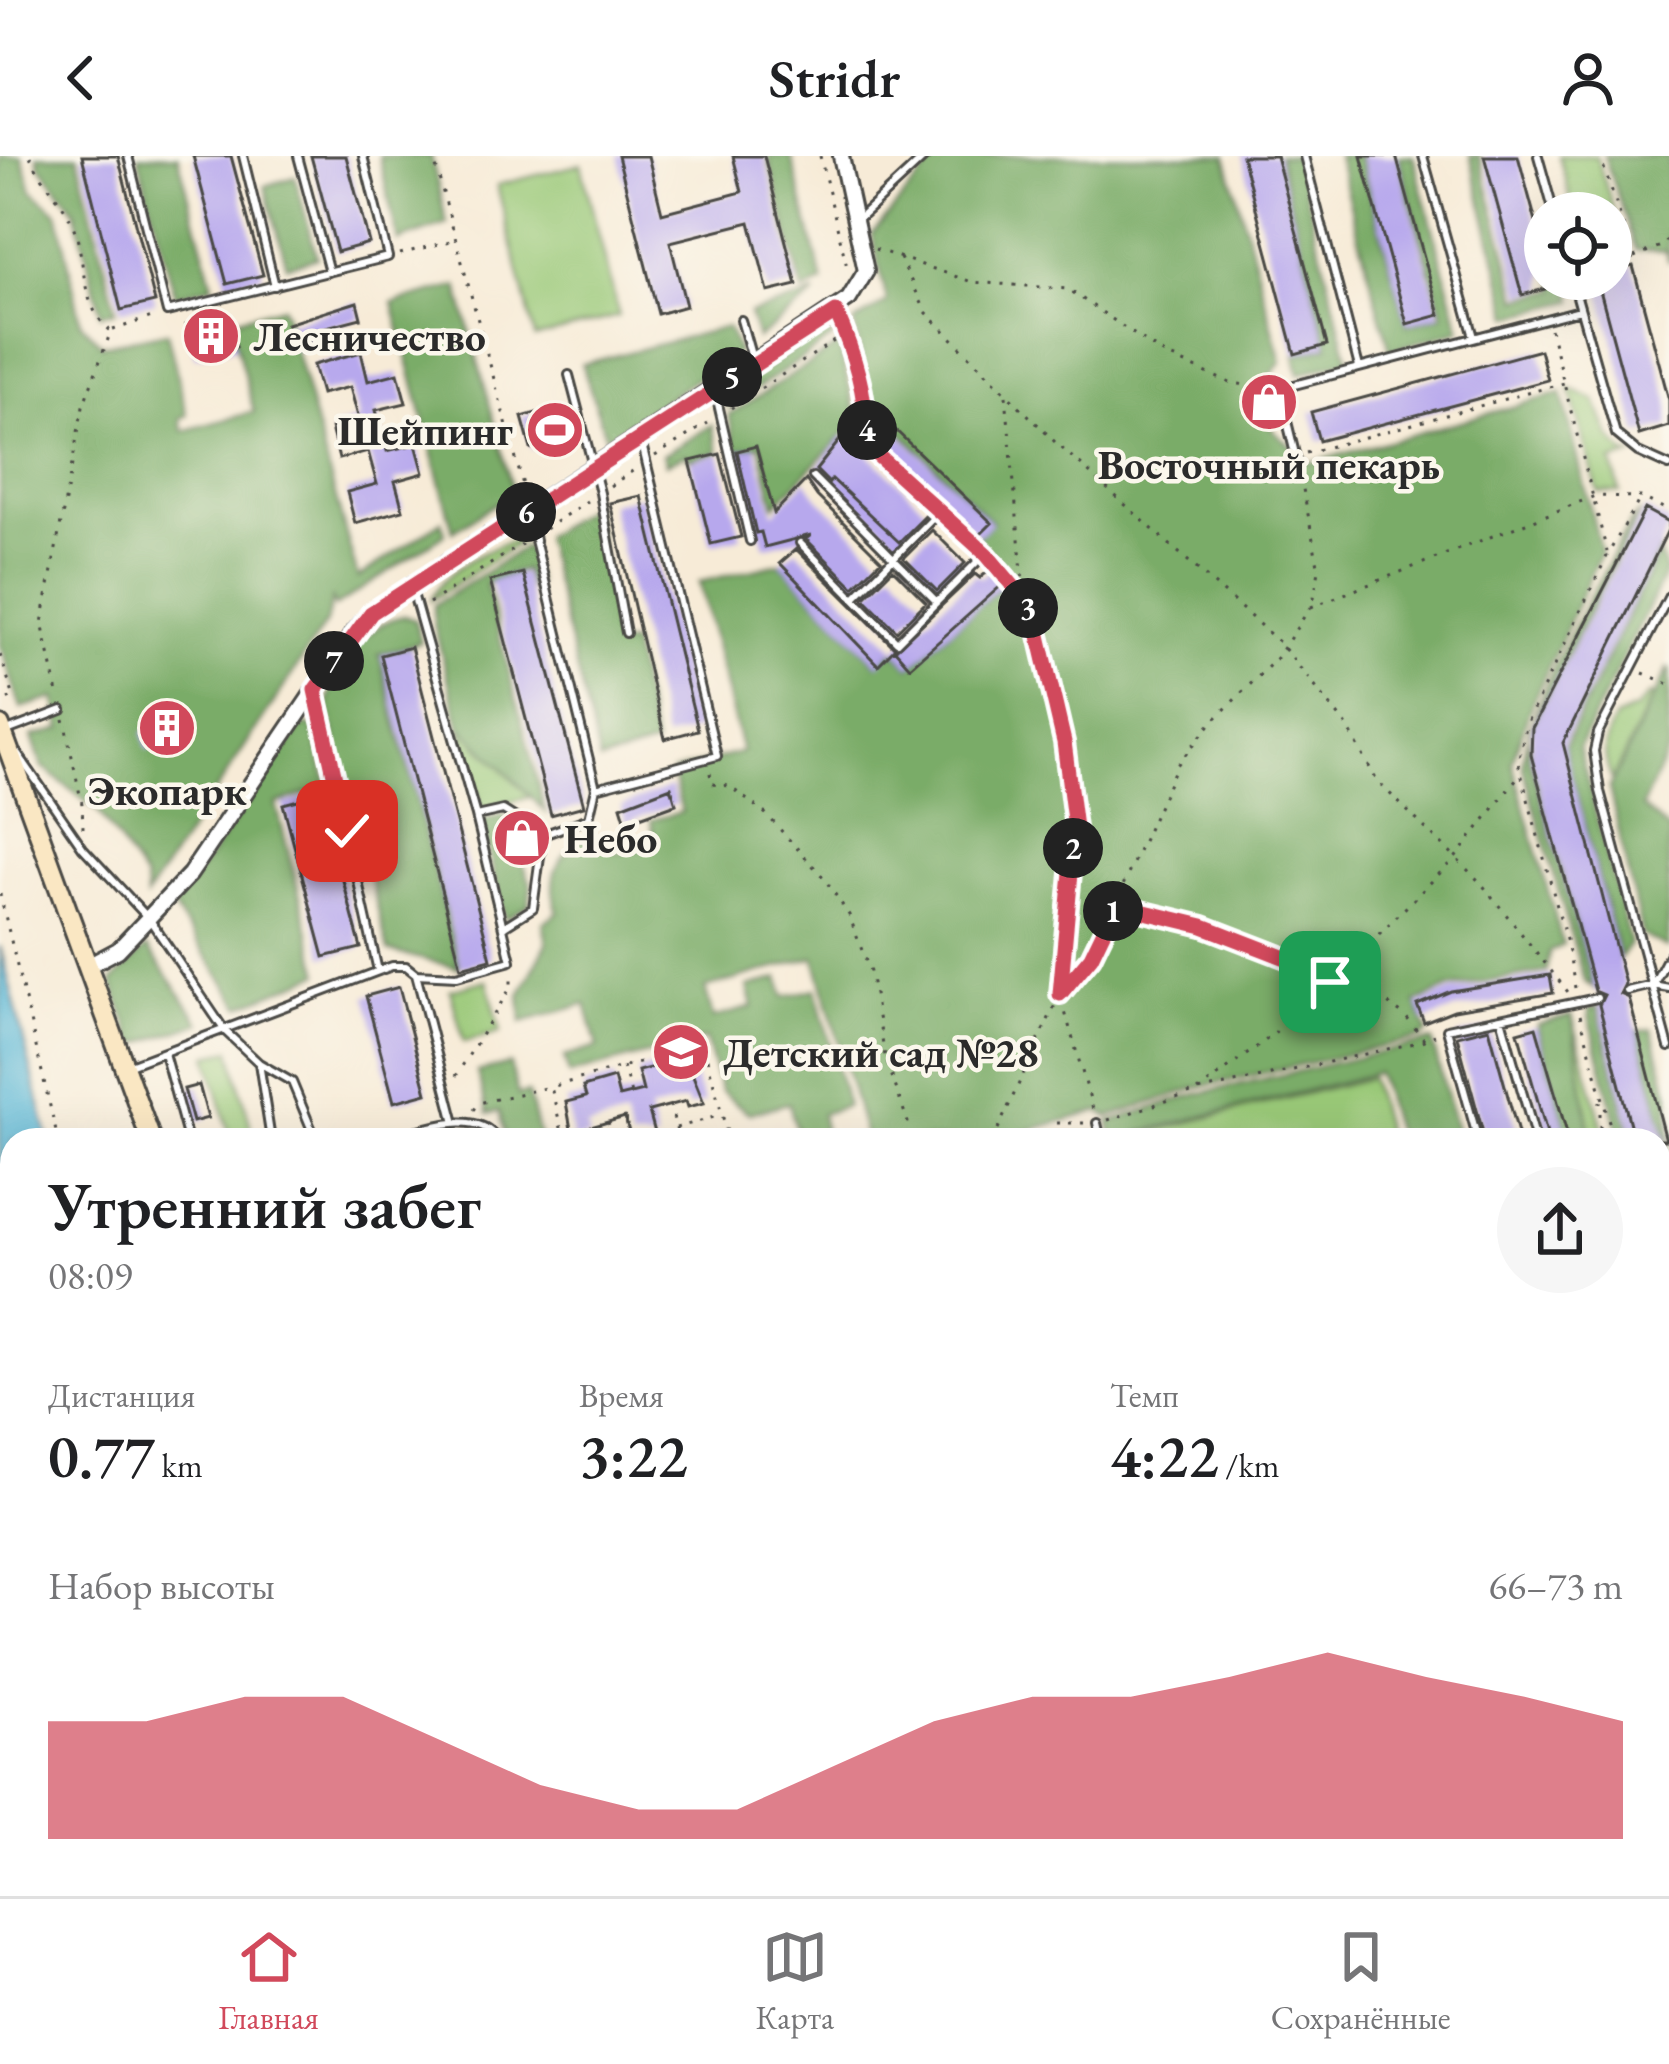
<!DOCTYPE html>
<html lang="ru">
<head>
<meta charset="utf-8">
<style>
	body { margin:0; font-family:"EB Garamond",serif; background:#f6f6f6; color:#202124; height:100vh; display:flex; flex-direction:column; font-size:45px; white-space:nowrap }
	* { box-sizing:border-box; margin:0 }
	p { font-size:39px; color:#757577 }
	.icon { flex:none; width:66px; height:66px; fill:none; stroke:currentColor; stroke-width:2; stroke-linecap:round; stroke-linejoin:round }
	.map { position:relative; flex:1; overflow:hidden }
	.sheet { position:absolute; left:0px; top:972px; width:1671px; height:768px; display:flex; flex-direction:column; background:#fff; border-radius:36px 36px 0 0; box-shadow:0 12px 48px #0002 }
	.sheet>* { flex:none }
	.tools { position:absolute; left:1524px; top:36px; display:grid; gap:24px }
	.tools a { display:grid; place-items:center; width:108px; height:108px; border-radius:50%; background:#fff; box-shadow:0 12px 48px #0002; font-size:60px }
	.pin { position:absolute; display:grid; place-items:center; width:102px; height:102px; color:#fff; margin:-51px; border-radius:24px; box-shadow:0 6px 18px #0006 }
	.km { position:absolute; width:60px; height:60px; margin:-30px; border-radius:50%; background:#222; color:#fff; font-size:33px; line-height:60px; text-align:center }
	.round { display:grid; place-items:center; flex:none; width:126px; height:126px; border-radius:63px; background:#f6f6f6 }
	.overview { display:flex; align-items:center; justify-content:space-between; height:204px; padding:0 48px }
	h1 { font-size:66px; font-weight:600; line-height:90px }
	.figures { display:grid; grid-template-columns:repeat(3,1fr); gap:18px; height:204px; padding:12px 48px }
	.figures div { display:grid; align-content:center }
	.figures b { font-size:60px; font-weight:600 }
	.figures small { font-size:33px; font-weight:400 }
	.figures p { font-size:33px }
	.chart { height:336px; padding:24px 48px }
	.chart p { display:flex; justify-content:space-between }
	.chart svg { width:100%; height:216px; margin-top:12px; fill:#d1495b; opacity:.7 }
	header { display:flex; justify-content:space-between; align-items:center; height:156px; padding:0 48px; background:#fff; font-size:54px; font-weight:600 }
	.tab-bar { display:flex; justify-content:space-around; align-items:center; height:168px; border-top:3px solid #e0e0e0; background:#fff; font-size:33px; color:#757577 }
	.tab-bar a { display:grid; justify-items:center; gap:6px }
	.tab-bar .on { color:#d1495b }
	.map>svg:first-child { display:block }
</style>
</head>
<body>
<header><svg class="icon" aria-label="back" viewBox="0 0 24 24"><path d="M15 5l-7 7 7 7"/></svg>Stridr<svg class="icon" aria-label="person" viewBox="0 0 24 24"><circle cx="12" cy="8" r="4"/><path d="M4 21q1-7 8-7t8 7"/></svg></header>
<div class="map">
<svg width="1669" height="1740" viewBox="0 0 1669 1740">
	<rect width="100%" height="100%" fill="#fbf7ec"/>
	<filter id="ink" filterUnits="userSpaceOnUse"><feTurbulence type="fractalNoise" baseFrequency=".00833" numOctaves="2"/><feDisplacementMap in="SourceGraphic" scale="24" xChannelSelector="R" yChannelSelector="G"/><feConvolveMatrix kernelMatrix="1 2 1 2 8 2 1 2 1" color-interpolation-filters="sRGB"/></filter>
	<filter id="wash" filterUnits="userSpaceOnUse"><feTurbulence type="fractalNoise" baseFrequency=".004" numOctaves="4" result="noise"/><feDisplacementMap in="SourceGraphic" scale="48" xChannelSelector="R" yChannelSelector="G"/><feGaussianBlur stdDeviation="2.7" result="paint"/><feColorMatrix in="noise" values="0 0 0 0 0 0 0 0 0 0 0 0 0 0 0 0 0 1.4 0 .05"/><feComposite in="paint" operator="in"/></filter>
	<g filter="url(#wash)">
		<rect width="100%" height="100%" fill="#f7ebd7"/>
		<path fill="#99c877" stroke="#627a51" stroke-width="3" d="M1559 0H1596L1623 81 1611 84V57H1574Z
			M581 8 619 160 535 182 497 29Z
			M1570 233 1596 245 1610 281 1626 299H1634L1612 306 1620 336H1598Z
			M524 383 431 444C439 418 497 384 524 383Z
			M1649 539 1653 540 1612 624C1602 601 1603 584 1615 562L1636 553Z
			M460 570 523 633 530 641 482 654Z
			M487 824 501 876 464 886 450 834Z
			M1572 859 1606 984H1591Z
			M231 894 254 984H231L208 899Z
			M1370 922 1388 984H1143L1141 978Z"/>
		<path fill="#7aac68" stroke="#526c4a" stroke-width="3" d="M0 0H22L32 34 58 57 81 167 102 189 167 176 187 259 180 262 183 275 254 256 230 164 283 150 358 422 442 365 445 378 335 451 332 443 326 467 146 741 145 724 98 655 42 611 32 581 62 573 55 542 21 552 0 489Z
			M37 0H78L116 154 101 158 75 54 40 10Z
			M138 0H178L213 129 175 140Z
			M379 0H431L447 68 398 85Z
			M768 0H791L823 127 803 136Z
			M939 0H1226L1282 206 1253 240 1257 259 1310 307 1562 237 1601 396 1531 549 1512 606 1563 789 1549 796 1546 816 1450 832 1416 847 1428 877 1421 882 1196 932 1109 961 1099 955 993 984H866L815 801 705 832 713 862 753 851 748 831 779 822 784 841 816 833 847 950 821 958 825 978 799 984 789 947 749 957 721 936 705 883 569 919 564 901 598 891 586 848 522 866 520 839 547 787 543 767 558 756C545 721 558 695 592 679 612 703 627 696 655 689L651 664 682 656 672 616 742 596 699 426 780 407 877 508 891 496 897 497 910 511 1012 420 976 382 992 366 884 259 874 268 854 167 887 146 872 78Z
			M1278 0H1296L1349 204 1299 218 1295 199 1328 190Z
			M1337 0H1359L1407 169 1443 159 1398 0H1413L1461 174 1390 194Z
			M1470 0H1479L1519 143 1557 133 1555 123H1569L1574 145 1511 160Z
			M1604 0H1669V107L1666 95 1636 94Z
			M295 21 317 101 287 110 265 30Z
			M458 130 513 336 453 375 393 147Z
			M816 138 757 183 749 158Z
			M727 171 738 196 606 282 582 208Z
			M828 172 833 182 728 252 726 237Z
			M839 189 858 264 775 349 760 289 736 294 729 259Z
			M712 269 719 296 689 303 686 298 666 308 663 299Z
			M592 348 618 489 631 487 655 589 600 606 543 381Z
			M1640 356 1528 576 1529 601 1593 832 1584 825 1522 608C1530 539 1596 431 1630 367Z
			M526 390 537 426 530 432 524 413 486 427 545 655 460 570 434 468V449Z
			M1659 396 1666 416 1579 592 1630 788 1620 802 1564 591Z
			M404 460 415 464 421 486 379 498 459 812 388 795 328 551C330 515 367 466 404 460Z
			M1669 511V592L1642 651 1669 675 1668 792 1642 779 1609 632Z
			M308 569 313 571 328 631 276 648 320 817 241 850 173 752 300 572Z
			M503 659 521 672 511 676 531 728 529 749 505 763 481 665Z
			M147 791 201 867 135 889 112 826Z
			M1597 851 1632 984H1621L1589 860V853Z
			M1572 859 1591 984H1569L1537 869Z
			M1652 873 1669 938V992L1638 875Z
			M1432 885 1459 984H1397L1377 917 1137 977 1138 984H1114L1109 966 1197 938Z
			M510 908 518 939 528 937 540 984H507L499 955 488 958 477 916Z"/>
		<path fill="#56b5d5" stroke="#407080" stroke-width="3" d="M0 790 49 984H12V1728H158L160 1740H0Z"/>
		<g id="blocks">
			<path fill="#b7a8ed" d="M82 0H118L155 146 121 154Z
				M193 0H231L263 119 227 128Z
				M311 0H346L369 87 337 96Z
				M618 0H648L662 57 742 36 733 0H764L797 129 768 136 750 66 670 86 686 150 658 158Z
				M1242 0H1276L1327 189 1295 198Z
				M1361 0H1396L1440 159 1407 168Z
				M1484 0H1518L1545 99V133L1522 139Z
				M1633 110 1669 244V270L1639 279 1597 123H1611V116Z
				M357 146 361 162 307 176 310 190 294 194 287 168Z
				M228 158 236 191 195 201 186 169Z
				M1540 194 1548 224 1319 285 1311 256Z
				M361 196 368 225 398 217 406 247 376 254 387 295 416 288 424 317 395 325 403 354 355 367 347 336 377 328 368 295 339 303 331 272 359 264 350 231 321 238 313 209Z
				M543 255 547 270 569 264 573 282 531 293 522 261Z
				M885 264 992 367 979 380 873 285V274Z
				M843 280 854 291 858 288 929 356 899 386 832 323 829 327 816 314Z
				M756 290 774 357 806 324 817 340 881 404 854 431 806 383 811 379 765 391 761 376 756 377 737 295Z
				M720 298 741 381 711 388 690 305Z
				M641 340 698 574 665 583 610 347Z
				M1645 353 1669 366V372L1563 587 1625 828 1620 838 1629 842 1666 984H1634L1599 849 1604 839 1595 835 1531 599 1532 572Z
				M932 374 965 407 937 435 904 402Z
				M796 393 896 493 975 418 980 422 991 413 1004 427 910 511 894 493 878 509 780 407Z
				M893 413 926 446 897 475 864 442Z
				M523 417 584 650 551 659 490 425Z
				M411 491 491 803 461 811 381 499Z
				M176 566 182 583 147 594 142 576Z
				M671 631 676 648 626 666 621 650Z
				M320 638 361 792 324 801 283 648Z
				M1550 819 1553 837 1454 854 1424 866 1417 849 1451 835Z
				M399 831 427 937 394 946 366 840Z
				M1536 871 1569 984H1549L1518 876Z
				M1489 872 1520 984H1485L1457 880Z
				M668 907 671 917 690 912 704 947 688 951 686 945 649 955 657 984H631L625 961 587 972 589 980 573 984 566 946 586 941 583 931 614 922 619 941 643 935 638 915Z
				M199 929 208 962 193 966 184 933Z"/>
		</g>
	</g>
	<g filter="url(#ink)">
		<use href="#blocks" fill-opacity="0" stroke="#4a4845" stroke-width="3"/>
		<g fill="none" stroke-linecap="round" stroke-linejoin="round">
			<defs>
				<path id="lane" d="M128 0 167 156 388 101 363 0
					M243 0 275 130
					M298 0 329 116
					M1304 0 1359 211
					M1423 0 1474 181
					M1538 0 1554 57
					M859 62 926 0
					M1572 123 1616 278 1638 296 1669 310
					M741 164 753 206
					M569 219 600 337 626 477
					M715 235 750 385
					M1298 310 1279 233 1580 154
					M813 321 937 446
					M524 361 534 380 596 632 717 600 641 284
					M800 387 897 486 986 397 865 288C870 244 853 195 836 156
					M412 434 476 660 511 805 457 820 416 818
					M1669 440 1598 577 1594 595 1600 635 1669 891
					M855 441 940 355
					M316 538 378 815
					M7 575 62 554
					M18 598 83 692 150 764 225 875 259 907 292 926 316 984
					M476 660 503 654 543 679 589 662 596 632
					M503 771 533 752 543 679
					M1653 829 1669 799
					M1627 835 1653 829 1669 832
					M1501 862 1536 984
					M164 897 188 984
					M259 907 271 984
					M127 910 392 810H406L416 818 455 967
					M1097 967 1101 984
					M383 984C416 976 476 949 498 984
					M1478 984 1447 873 1597 842
					M1659 1100 1669 1098
					M1659 1180 1669 1177
					M1659 1329 1669 1327
					M1659 1421 1669 1427
					M337 1728 340 1740
					M445 1728 451 1740
					M655 1728 658 1740
					M1111 1728 1114 1740
					M1249 1728 1252 1740
					M1331 1728 1333 1740
					M1471 1728 1474 1740
					M1568 1728 1573 1740
					M509 1740 567 1736 568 1740
					M1388 1740 1404 1732 1401 1728"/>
				<path id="street" d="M88 810 118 794 190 718 352 479 371 457 849 143 866 115 841 0"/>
				<path id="secondary" d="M0 570 151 984
					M1659 1694 1669 1673
					M285 1728 288 1740
					M1636 1740 1642 1728"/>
			</defs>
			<use href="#lane" stroke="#4a4845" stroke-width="12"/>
			<use href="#street" stroke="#4a4845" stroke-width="20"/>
			<use href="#secondary" stroke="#4a4845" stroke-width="24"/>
			<path stroke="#4a4845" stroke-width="3" stroke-dasharray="3 9" stroke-linecap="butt" d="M30 0C41 24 61 43 72 67 88 104 77 147 111 175L83 250 42 467 59 542
				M433 0 526 340
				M820 0 848 115
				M1600 0 1634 102 1611 108
				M875 93 972 126 1068 133 1163 198 1230 227 1265 231
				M400 98 454 84
				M1634 101 1666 88 1669 70
				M900 102 926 156 1056 287 1279 486 1347 570 1377 625 1481 727 1568 836
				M1550 173 1607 396
				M113 174 155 160
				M1006 239 1024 438
				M731 252 834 185
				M1306 297 1564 227
				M655 300 708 267
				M610 330 637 312
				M545 373 587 345
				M995 408 1024 443 1037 471 1064 587 1075 672 1060 838 1094 957
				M429 447 522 388
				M1311 451 1595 340 1641 341 1669 355
				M0 499 14 541 0 546
				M1643 517 1669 528
				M64 563 82 648 83 672
				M710 617 712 628 729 630 766 658 824 722 849 759 870 816 885 900 914 984
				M0 738 58 984
				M1119 750 1203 770 1370 834 1405 860 1424 883
				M1575 832 1568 791 1518 606 1527 566 1608 398 1641 341
				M1580 859 1614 984
				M623 911 631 938
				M456 920 511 831V819
				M1198 935 1274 878 1330 827 1456 701 1520 618
				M670 949 679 984
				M474 954 479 947 549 931
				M1108 964 1194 936 1419 886 1435 879
				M608 966 613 984
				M1057 967H1087
				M676 972 721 959
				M564 984 551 931 703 888 729 984
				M993 984 1060 838 1091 801 1177 609 1212 566 1277 502 1313 447 1319 414 1301 323
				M1600 984V938
				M1659 1076 1669 1074
				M1659 1287 1669 1266
				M1659 1390H1669
				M1659 1396 1669 1402
				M1659 1505 1669 1513
				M262 1728 265 1740
				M378 1728 379 1735
				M732 1728 736 1740
				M827 1728 830 1740
				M940 1728 944 1740
				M1035 1728 1038 1740
				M1000 1733 1002 1740
				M1550 1740 1554 1728"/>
			<use href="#lane" stroke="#fff" stroke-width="6"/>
			<use href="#street" stroke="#fff" stroke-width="14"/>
			<use href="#secondary" stroke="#fae7c3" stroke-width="18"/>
		</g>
	</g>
	<g fill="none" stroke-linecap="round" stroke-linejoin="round" filter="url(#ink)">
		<defs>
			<path id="route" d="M347 675 315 534 371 457 836 156C853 195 870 244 865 288L986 398 1024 443 1037 471 1064 586 1075 672 1060 838 1091 801 1116 749 1203 770 1335 821 1330 826"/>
		</defs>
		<use href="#route" stroke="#fff" stroke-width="24"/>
		<use href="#route" stroke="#d1495b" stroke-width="15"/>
	</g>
	<defs>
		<symbol id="building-disc" viewBox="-11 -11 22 22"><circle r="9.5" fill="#d1495b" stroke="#fbf7ec"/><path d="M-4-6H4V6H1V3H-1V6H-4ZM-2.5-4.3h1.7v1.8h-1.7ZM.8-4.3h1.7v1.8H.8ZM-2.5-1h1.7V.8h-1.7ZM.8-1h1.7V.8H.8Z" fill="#fff"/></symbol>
		<symbol id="shop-disc" viewBox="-11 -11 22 22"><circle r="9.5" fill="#d1495b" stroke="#fbf7ec"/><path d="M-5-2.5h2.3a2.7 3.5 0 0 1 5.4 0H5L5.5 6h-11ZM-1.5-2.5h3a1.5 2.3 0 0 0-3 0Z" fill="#fff"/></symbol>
		<symbol id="stadium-disc" viewBox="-11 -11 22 22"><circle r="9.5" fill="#d1495b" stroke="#fbf7ec"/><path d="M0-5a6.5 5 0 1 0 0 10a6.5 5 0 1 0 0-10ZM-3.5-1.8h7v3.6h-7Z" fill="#fff"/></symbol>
		<symbol id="school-disc" viewBox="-11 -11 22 22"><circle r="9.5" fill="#d1495b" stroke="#fbf7ec"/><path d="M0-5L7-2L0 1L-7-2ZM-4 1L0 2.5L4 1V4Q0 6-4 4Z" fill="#fff"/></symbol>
	</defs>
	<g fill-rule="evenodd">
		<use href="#building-disc" x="178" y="147" width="66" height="66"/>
		<use href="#shop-disc" x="1236" y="213" width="66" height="66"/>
		<use href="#stadium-disc" x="522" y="241" width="66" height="66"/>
		<use href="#building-disc" x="134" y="539" width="66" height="66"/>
		<use href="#shop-disc" x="489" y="649" width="66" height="66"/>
		<use href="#school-disc" x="648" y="863" width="66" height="66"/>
	</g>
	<g text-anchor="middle" stroke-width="9" stroke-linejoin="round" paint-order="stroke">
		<g font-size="42" font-weight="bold" fill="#2b2b2b" stroke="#fbf7ec" text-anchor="start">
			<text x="253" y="195">Лесничество</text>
			<text x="513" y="289" text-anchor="end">Шейпинг</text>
			<text x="1269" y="323" text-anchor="middle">Восточный пекарь</text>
			<text x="167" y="649" text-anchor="middle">Экопарк</text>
			<text x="564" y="697">Небо</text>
			<text x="723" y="911">Детский сад №28</text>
		</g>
	</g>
</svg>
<div class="tools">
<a><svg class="icon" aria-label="locate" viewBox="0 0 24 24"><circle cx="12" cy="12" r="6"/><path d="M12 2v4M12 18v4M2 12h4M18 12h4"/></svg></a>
</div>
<div class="pin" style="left:1330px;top:826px;background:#1e9e55"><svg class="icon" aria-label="arrive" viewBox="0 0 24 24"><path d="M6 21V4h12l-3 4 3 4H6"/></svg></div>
<div class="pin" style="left:347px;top:675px;background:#d93025"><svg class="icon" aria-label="check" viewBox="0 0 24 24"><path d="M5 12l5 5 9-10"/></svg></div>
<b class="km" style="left:1113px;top:755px">1</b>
<b class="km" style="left:1073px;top:692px">2</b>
<b class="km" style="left:1028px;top:452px">3</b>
<b class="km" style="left:867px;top:274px">4</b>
<b class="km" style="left:732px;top:221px">5</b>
<b class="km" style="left:526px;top:356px">6</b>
<b class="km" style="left:334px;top:505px">7</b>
<section class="sheet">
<div class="overview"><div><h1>Утренний забег</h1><p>08:09</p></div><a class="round"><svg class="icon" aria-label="share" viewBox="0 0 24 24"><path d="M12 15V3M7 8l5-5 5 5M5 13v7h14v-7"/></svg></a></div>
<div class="figures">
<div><p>Дистанция</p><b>0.77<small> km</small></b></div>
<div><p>Время</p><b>3:22</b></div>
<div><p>Темп</p><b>4:22<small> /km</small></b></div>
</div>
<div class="chart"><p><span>Набор высоты</span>66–73 m</p>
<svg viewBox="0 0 160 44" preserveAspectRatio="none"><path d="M0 44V20L10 20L20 15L30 15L40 24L50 33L60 38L70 38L80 29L90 20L100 15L110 15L120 11L130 6L140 11L150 15L160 20V44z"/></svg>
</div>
</section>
</div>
<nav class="tab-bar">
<a class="on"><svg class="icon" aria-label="home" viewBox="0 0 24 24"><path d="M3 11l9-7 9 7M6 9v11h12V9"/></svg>Главная</a>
<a><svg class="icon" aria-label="map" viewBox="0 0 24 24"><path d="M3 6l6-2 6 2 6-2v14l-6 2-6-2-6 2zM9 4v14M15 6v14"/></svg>Карта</a>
<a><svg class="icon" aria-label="saved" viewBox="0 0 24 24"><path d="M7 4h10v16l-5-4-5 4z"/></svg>Сохранённые</a>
</nav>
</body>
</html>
